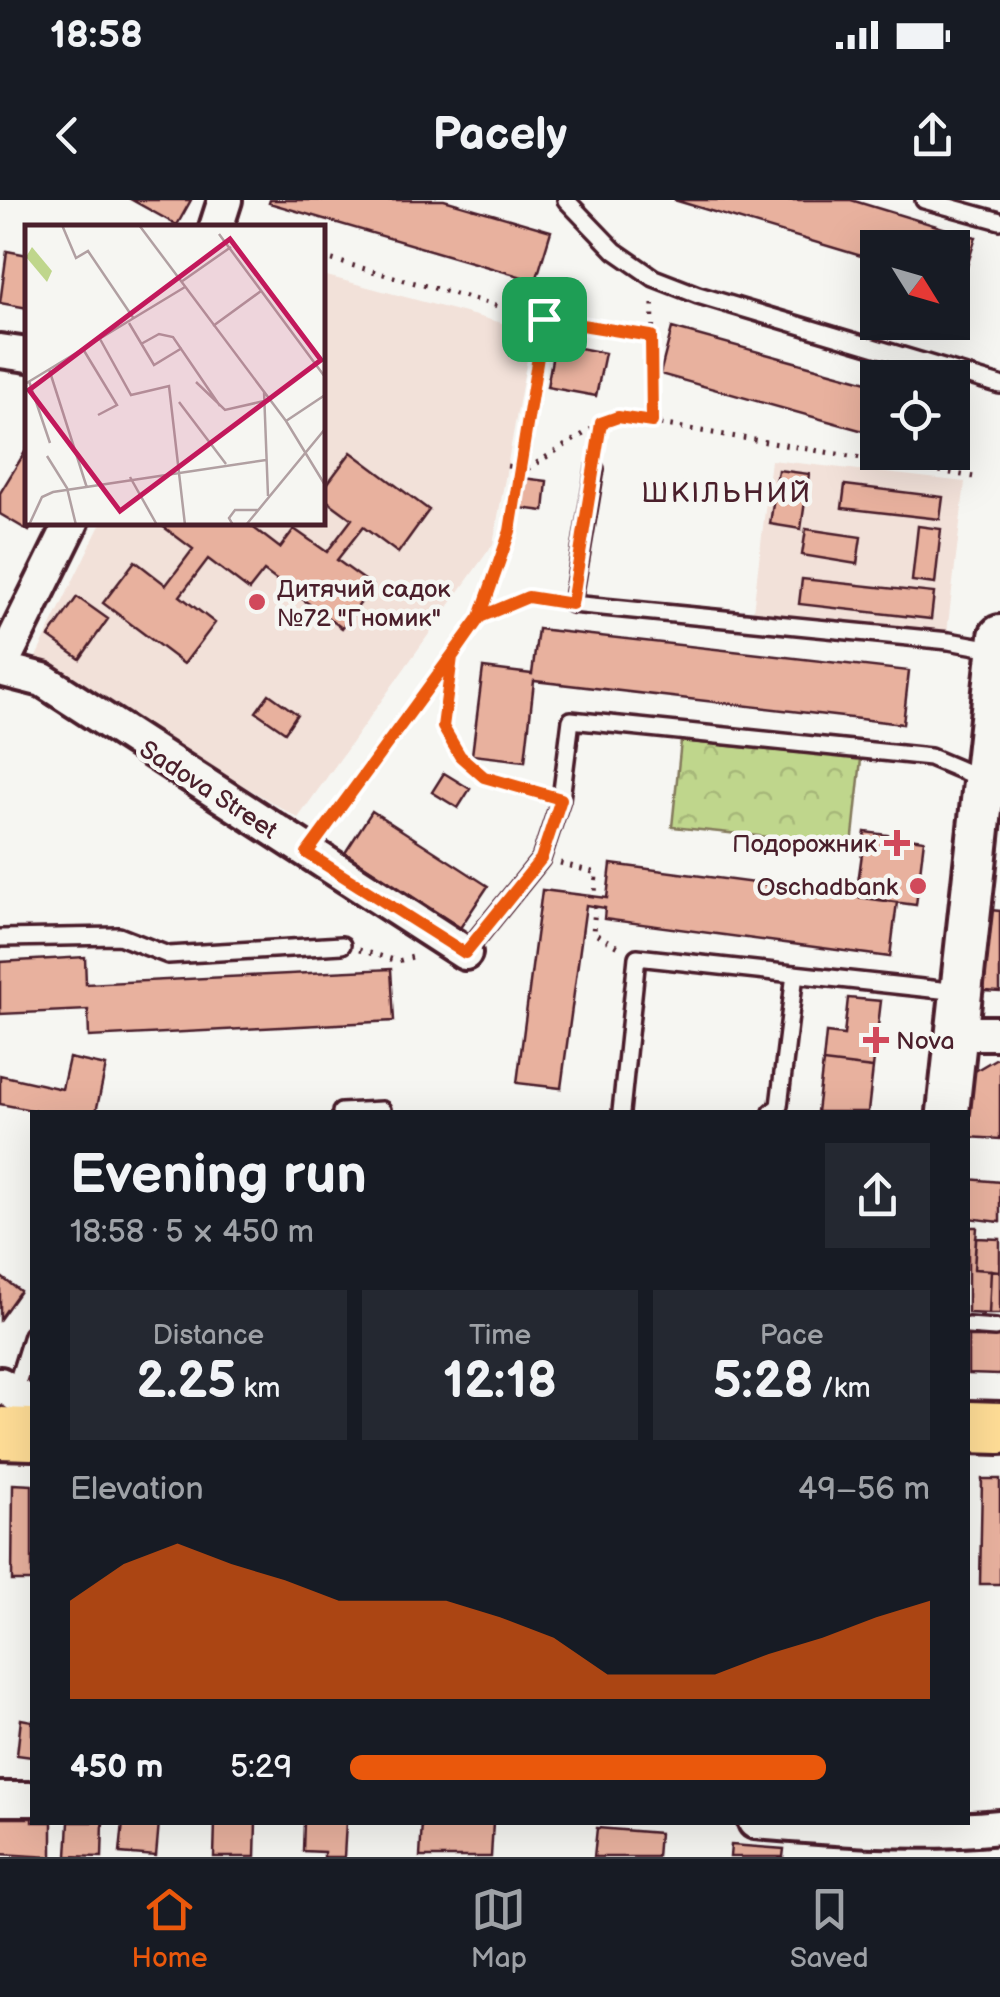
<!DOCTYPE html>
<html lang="en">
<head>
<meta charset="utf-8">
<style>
	body { margin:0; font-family:"Balsamiq Sans",sans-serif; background:#242831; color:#f1f3f6; height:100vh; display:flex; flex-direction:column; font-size:38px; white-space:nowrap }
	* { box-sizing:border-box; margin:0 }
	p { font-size:32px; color:#9ea1a6 }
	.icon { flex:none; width:55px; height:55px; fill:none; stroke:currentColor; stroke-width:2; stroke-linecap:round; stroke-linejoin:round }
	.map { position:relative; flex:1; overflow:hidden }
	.panel { position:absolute; left:30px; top:910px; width:940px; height:715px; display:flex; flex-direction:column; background:#171b24; border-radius:0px; box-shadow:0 10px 40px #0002 }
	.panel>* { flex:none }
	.needle { width:65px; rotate:127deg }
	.tools { position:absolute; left:860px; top:30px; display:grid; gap:20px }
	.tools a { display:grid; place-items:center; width:110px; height:110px; border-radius:0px; background:#171b24; box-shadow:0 10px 40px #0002; font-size:50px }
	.pin { position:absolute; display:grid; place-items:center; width:85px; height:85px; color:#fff; margin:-42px; border-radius:20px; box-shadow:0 5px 15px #0006 }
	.round { display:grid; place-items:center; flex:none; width:105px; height:105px; border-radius:0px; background:#242831 }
	.summary { display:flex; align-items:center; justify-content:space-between; height:170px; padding:0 40px }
	h1 { font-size:55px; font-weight:700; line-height:75px }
	.stats { display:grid; grid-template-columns:repeat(3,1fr); gap:15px; height:170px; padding:10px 40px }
	.stats div { display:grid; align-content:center; border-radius:0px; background:#242831; text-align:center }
	.stats b { font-size:50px; font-weight:700 }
	.stats small { font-size:28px; font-weight:400 }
	.stats p { font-size:28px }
	.chart { height:280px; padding:20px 40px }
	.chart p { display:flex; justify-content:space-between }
	.chart svg { width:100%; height:180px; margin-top:10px; fill:#ea580c; opacity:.7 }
	ul { padding:0 40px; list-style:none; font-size:32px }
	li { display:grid; grid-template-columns:160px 120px 1fr; align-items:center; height:75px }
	li i { height:25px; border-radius:12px; background:#ea580c }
	.status { display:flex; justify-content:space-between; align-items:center; height:70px; padding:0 50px; background:#171b24; direction:ltr }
	.status svg { height:28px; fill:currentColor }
	header { display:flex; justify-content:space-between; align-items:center; height:130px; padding:0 40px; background:#171b24; font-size:45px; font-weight:700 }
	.dock { display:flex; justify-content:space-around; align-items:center; height:140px; border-top:2px solid #363941; background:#171b24; font-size:28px; color:#9ea1a6 }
	.dock a { display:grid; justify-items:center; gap:5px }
	.dock .on { color:#ea580c }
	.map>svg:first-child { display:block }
</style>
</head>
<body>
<div class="status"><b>18:58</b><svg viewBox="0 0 49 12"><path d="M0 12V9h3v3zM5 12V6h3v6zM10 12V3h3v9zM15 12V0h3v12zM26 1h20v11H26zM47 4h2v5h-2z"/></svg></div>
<header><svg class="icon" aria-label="back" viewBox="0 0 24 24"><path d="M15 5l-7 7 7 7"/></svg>Pacely<svg class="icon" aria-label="share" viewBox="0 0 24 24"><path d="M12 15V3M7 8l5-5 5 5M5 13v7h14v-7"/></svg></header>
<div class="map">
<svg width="1000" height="1657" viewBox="0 0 1000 1657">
	<defs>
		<pattern id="park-crowns" width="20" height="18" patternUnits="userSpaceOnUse" patternTransform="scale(2.5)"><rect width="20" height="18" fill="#bfd68c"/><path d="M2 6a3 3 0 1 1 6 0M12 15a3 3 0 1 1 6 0" fill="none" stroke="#a6b779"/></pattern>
	</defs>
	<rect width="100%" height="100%" fill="#f6f6f2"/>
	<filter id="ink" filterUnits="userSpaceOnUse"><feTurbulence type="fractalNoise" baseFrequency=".01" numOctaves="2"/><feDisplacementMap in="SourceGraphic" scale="20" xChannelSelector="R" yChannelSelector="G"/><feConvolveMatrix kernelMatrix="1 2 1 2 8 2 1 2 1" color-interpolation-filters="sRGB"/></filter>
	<g filter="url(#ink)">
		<path fill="#f2e1d9" d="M323 75 532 131 493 344 298 618 34 461 101 323 322 322Z
			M771 260 965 282 947 433 753 411Z"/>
		<path fill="url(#park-crowns)" stroke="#847a5c" stroke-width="2.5" d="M681 541 861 559 852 646 672 627Z"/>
		<path fill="#e8b19e" stroke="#4a1f2b" stroke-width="2.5" d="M132 0H191L177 25Z
			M270 0H444L551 31 536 81 269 3Z
			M674 0H851L960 33 952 59V48H878V61Z
			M960 33 976 37 961 86 952 83V59Z
			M7 51 28 55V108L0 103Z
			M672 128 878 185V235L660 174Z
			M555 143 605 153 596 196 547 187Z
			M28 247V322H34L29 331 0 314V293Z
			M351 252 429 310 398 353 363 327 337 360 373 386 342 428 264 371 249 390 208 359 180 396 215 423 184 464 103 403 135 361 166 385 193 349 161 325 163 322H246L280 348 294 329 327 352 352 319 322 297V291Z
			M778 270 809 274 801 329 770 324Z
			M523 278 547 281 544 311 520 308Z
			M845 285 943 297 940 319 842 308Z
			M918 326 941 329 935 384 912 381Z
			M806 329 861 337 857 364 802 355Z
			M802 379 934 393 931 419 799 404Z
			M77 397 108 419 80 459 49 437Z
			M538 429 909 471 903 524 534 481 525 561 472 555 483 468 532 474Z
			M269 494 297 514 285 532 256 512Z
			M444 573 470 589 458 608 432 592Z
			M372 611 488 686 460 728 345 653Z
			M865 632 924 640 916 705 856 697Z
			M611 664 897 702 890 757 604 719 605 708 586 705 561 888 517 883 542 690 607 698Z
			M990 710 1000 711V792L984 791Z
			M85 757 86 784 391 769 394 821 89 837 88 810 0 814V762Z
			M848 798 881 801 873 868 823 862 826 833 844 835Z
			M69 858 106 866 96 912H42L0 904V875L62 889Z
			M997 858 1000 859V939L968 937 970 874Z
			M823 862 873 868 868 912H817Z
			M968 979 1000 982V1022L968 1018Z
			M968 1027H977L974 1069 991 1070 989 1114 968 1113Z
			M976 1038 1000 1039V1071L974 1069Z
			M991 1070 1000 1071V1114H989Z
			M0 1076 20 1091 0 1119Z
			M968 1137H1000V1175L968 1174Z
			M982 1279H1000V1384H980Z
			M13 1284 32 1285V1381H12Z
			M21 1519 32 1521V1557L17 1555Z
			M0 1618H32V1622H52V1657L0 1654Z
			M69 1622H103L102 1657 67 1656Z
			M123 1622H159L156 1656 120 1653Z
			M215 1622H256L255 1657H214Z
			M304 1622H346L344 1657H324V1652L303 1651Z
			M422 1622H493L491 1657H420Z
			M597 1628 659 1633 657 1657H594Z
			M731 1645 784 1649 783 1657H730Z"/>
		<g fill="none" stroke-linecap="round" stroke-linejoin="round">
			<defs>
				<path id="service" d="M566 0 615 51 654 78 698 95 1000 185
					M924 0 1000 21
					M595 269 572 404 949 441 998 450
					M0 738 119 736 168 755 342 745
					M465 753 541 659 561 599 571 520 930 557 982 579
					M341 912 382 910
					M621 912 637 757 959 792
					M772 912 779 906 795 774
					M968 1126 995 1128
					M14 1193 32 1135"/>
				<path id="minor" d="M216 28 225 0
					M0 151 28 155
					M0 468 72 322
					M0 469 43 480 465 753
					M955 833H1000
					M0 1184 32 1205
					M0 1599H32
					M755 1622C838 1629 918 1635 1000 1627"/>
				<path id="tertiary" d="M948 912 1000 436"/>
				<path id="primary" d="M968 1227 1000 1228
					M0 1233 32 1234"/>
			</defs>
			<use href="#service" stroke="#4a1f2b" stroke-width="22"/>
			<use href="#minor" stroke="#4a1f2b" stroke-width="40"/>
			<use href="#tertiary" stroke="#4a1f2b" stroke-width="48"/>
			<use href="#primary" stroke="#4a1f2b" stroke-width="58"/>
			<path stroke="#4a1f2b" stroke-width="5" stroke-dasharray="2.5 8" stroke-linecap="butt" d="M322 57 545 119 651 136
				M651 222 653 100
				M597 251 601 223
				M507 266 527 269 601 223 618 217 980 278
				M480 417 527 397 554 401
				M542 594 484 577 459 556 443 527 452 457 480 417 510 331 545 119
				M326 628 450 460
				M560 663 596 673 595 697
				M595 706 593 733 621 748
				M359 750 398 761 416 756"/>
			<use href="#service" stroke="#f6f6f2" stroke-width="15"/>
			<use href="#minor" stroke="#f6f6f2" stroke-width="32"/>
			<use href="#tertiary" stroke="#f6f6f2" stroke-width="40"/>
			<use href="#primary" stroke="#ffdd96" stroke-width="50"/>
		</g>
	</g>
	<g fill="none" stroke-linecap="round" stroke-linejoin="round" filter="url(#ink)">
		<defs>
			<path id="route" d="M544 119 510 331 480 417 452 457 443 527 460 556 484 577 561 599 541 659 465 753 307 653 480 417 528 397 572 404 601 223 618 217 652 222 651 136 544 119"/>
		</defs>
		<use href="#route" stroke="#fff" stroke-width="20"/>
		<use href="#route" stroke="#ea580c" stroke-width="12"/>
	</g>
	<g fill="#d1495b" stroke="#f6f6f2" stroke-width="4">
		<circle cx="257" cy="402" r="10"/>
		<path d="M892 628h10v10h10v10h-10v10h-10v-10h-10v-10h10z"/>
		<circle cx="918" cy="686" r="10"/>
		<path d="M871 825h10v10h10v10h-10v10h-10v-10h-10v-10h10z"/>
	</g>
	<g text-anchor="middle" stroke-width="9" stroke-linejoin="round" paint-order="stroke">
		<g font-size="25" fill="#4a1f2b" stroke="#f6f6f2" text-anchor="start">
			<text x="277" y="397">Дитячий садок<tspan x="277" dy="29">№72 "Гномик"</tspan></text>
			<text x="877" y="652" text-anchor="end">Подорожник</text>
			<text x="898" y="695" text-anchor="end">Oschadbank</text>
			<text x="896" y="849">Nova</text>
		</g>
		<g font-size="25" fill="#4a1f2b" stroke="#f6f6f2">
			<text transform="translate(209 589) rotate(33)" y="9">Sadova Street</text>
		</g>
		<g font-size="28" letter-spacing="2.5" fill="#4a1f2b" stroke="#f6f6f2">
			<text x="727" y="302">ШКІЛЬНИЙ</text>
		</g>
	</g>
	<g transform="translate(25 25)">
		<rect width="300" height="300" fill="#f6f6f2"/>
		<path d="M7 22 27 46 22 57 1 32Z" fill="#bfd68c"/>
		<path fill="none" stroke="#b1a0a2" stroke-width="2.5" d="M37 0 51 33 63 26 109 94M114 0 261 196 300 260M194 9 300 152M156 57 206 22M104 98 129 140 157 123M188 101 236 66M75 114 106 170 144 161 160 300M116 119 134 109 148 112 195 181M58 124 92 180 73 190M24 144 62 263M4 156 25 218M171 157 200 185 239 176M0 159 160 62M239 166 243 271M154 177 201 239M261 196 300 170M22 231 42 263 51 300M105 252 132 300M4 300 17 272 28 267 241 235M208 300 204 293 210 285H233M221 300 300 204"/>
		<path fill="#c2185b" fill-opacity="0.15" stroke="#c2185b" stroke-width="5" d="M205 14 296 135 95 286 4 165Z"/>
		<rect width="300" height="300" fill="none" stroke="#4a1f2b" stroke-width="5"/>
	</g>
</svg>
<div class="tools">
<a><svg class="needle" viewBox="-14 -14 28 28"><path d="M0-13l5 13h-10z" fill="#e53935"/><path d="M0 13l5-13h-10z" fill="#9ea1a6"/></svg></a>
<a><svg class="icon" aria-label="locate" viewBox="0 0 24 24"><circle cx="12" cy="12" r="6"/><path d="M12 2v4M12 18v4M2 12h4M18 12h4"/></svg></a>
</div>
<div class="pin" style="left:544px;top:119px;background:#1e9e55"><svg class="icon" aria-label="arrive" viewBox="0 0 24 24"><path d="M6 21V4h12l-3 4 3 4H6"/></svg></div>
<section class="panel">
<div class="summary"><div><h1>Evening run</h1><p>18:58 · 5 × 450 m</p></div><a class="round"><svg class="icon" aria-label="share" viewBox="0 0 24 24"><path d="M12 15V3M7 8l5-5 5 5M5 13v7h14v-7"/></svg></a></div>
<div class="stats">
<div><p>Distance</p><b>2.25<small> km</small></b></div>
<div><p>Time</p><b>12:18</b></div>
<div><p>Pace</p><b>5:28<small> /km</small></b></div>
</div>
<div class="chart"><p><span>Elevation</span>49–56 m</p>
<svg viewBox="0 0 160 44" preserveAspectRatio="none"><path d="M0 44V20L10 11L20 6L30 11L40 15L50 20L60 20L70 20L80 24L90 29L100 38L110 38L120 38L130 33L140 29L150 24L160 20V44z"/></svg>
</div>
<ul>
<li><b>450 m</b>5:29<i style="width:82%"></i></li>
</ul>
</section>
</div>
<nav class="dock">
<a class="on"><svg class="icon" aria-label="home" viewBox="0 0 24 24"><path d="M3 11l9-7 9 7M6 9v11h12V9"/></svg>Home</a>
<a><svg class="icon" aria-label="map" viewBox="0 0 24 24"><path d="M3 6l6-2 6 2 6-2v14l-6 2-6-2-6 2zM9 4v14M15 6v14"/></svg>Map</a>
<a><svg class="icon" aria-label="saved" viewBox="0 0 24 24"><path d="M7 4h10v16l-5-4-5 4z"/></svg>Saved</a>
</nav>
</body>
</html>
